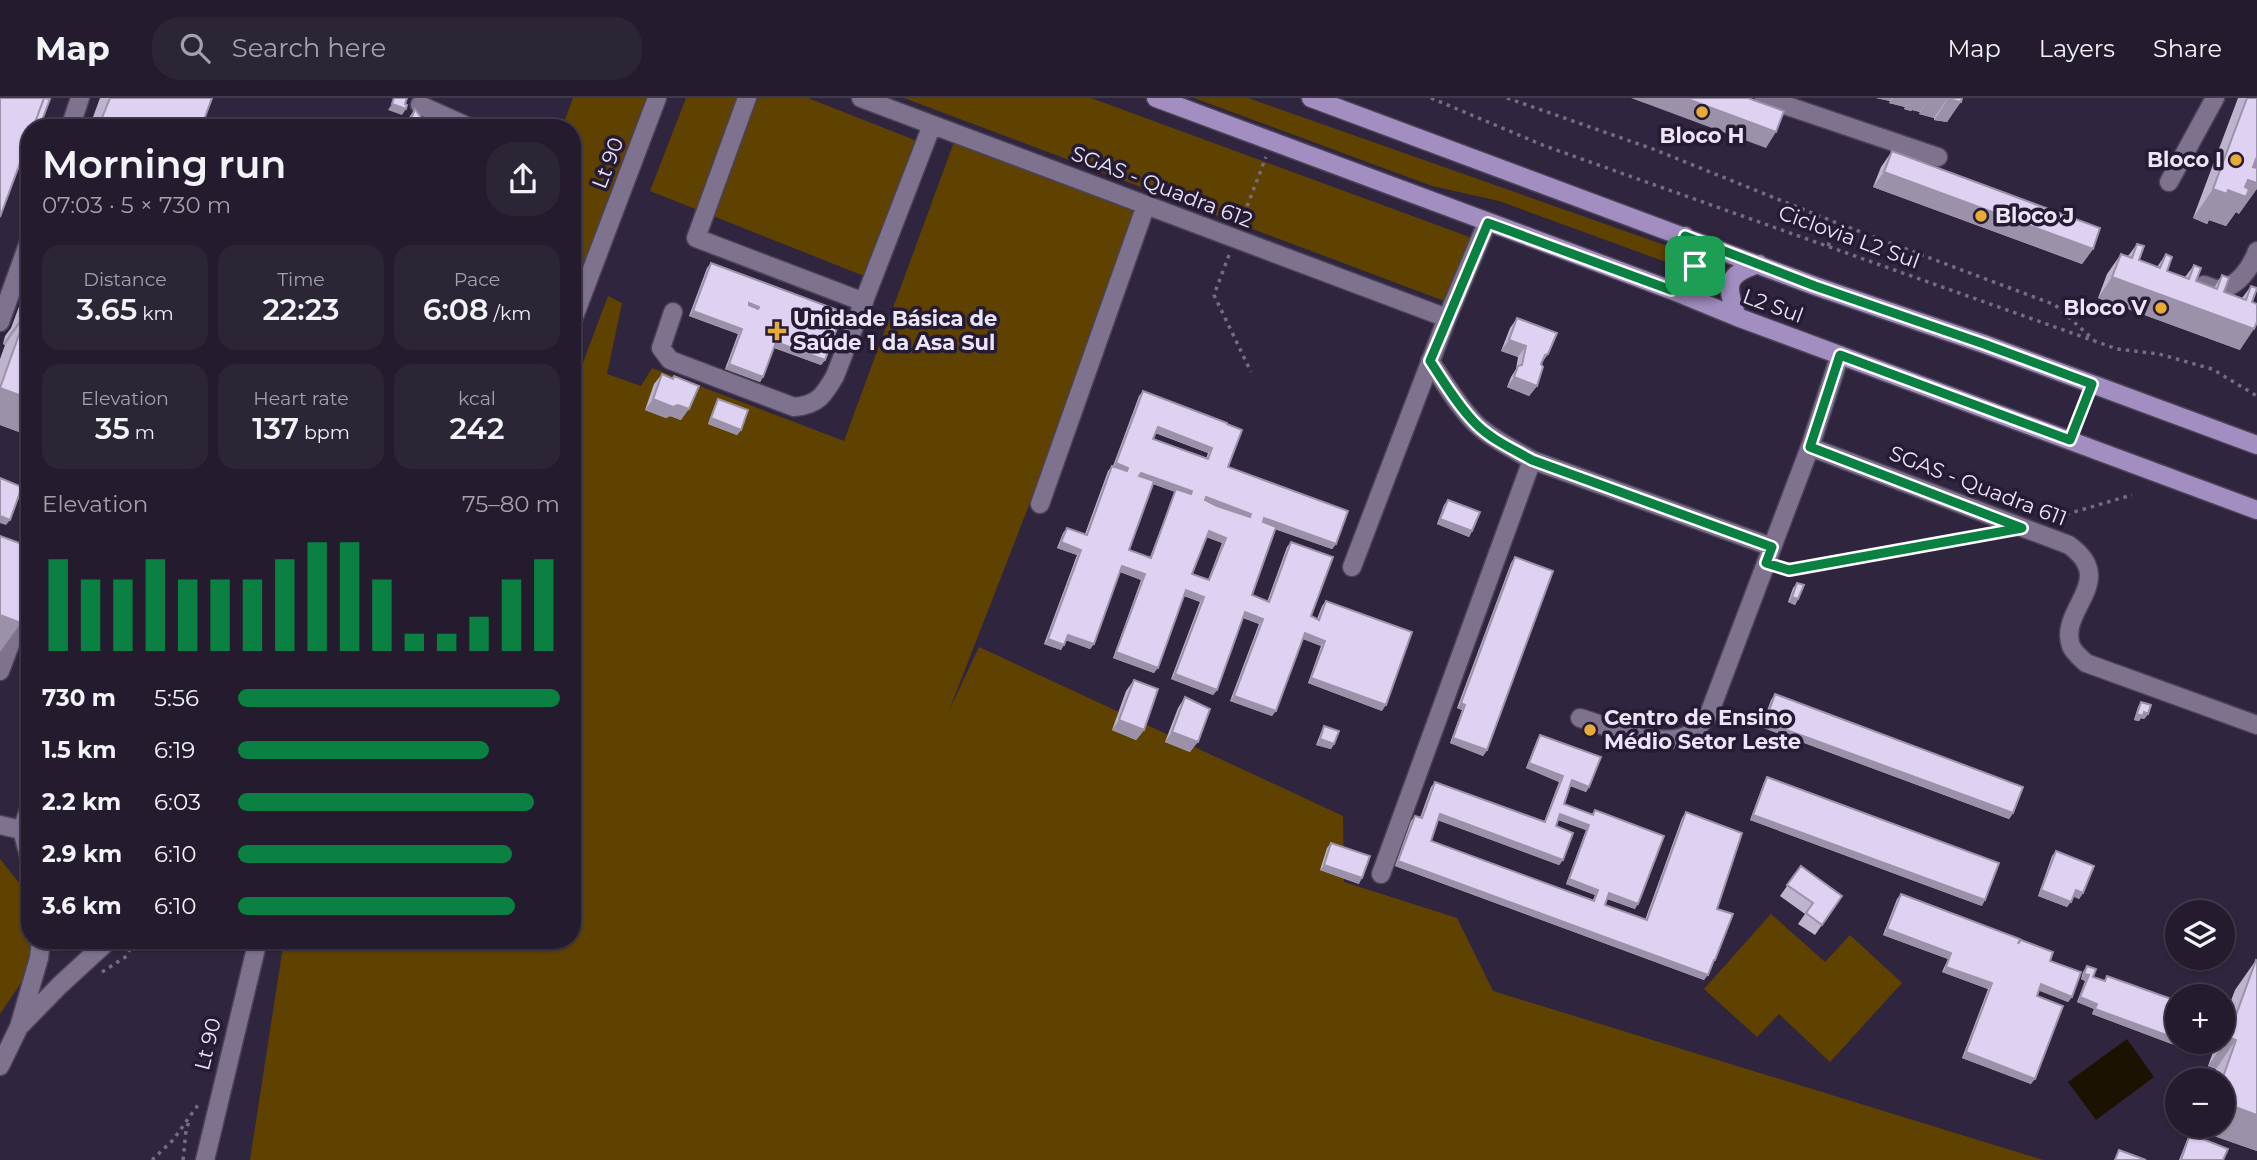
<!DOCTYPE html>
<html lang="en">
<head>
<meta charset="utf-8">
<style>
	body { margin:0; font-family:Montserrat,sans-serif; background:#2c2536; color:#f1f3f6; height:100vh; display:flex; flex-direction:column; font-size:26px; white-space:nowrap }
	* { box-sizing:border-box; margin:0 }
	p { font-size:23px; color:#a3a1aa }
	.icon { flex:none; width:38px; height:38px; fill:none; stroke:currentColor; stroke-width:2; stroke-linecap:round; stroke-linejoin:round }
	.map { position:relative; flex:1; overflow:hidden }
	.side { position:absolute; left:21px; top:21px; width:560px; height:830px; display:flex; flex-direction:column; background:#241c2e; border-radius:28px; box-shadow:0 2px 5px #0004,0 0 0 2px #413a4a }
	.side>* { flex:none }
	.buttons { position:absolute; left:2165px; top:802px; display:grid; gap:14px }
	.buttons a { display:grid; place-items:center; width:70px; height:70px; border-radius:50%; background:#241c2e; box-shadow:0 2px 5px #0004,0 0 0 2px #413a4a; font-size:35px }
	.pin { position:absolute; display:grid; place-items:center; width:60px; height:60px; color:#fff; margin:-30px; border-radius:14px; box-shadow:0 4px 10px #0006 }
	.round { display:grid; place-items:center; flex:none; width:74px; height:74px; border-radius:28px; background:#2c2536 }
	.headline { display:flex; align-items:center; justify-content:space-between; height:119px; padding:0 21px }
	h1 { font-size:38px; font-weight:600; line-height:52px }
	.figures { display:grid; grid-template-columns:repeat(3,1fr); gap:10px; height:119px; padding:7px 21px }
	.figures div { display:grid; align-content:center; border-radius:18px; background:#2c2536; text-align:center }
	.figures b { font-size:30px; font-weight:600 }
	.figures small { font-size:19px; font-weight:400 }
	.figures p { font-size:19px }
	.chart { height:196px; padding:14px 21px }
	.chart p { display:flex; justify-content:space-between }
	.chart svg { width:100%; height:126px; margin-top:7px; stroke:#0b8043; stroke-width:6 }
	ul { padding:0 21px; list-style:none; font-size:23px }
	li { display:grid; grid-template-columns:112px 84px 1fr; align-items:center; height:52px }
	li i { height:18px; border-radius:9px; background:#0b8043 }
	header { display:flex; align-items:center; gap:42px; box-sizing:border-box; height:98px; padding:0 35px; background:#241c2e; border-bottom:2px solid #413a4a }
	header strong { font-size:33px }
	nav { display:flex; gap:38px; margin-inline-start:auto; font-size:24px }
	.search { width:490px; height:63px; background:#2c2536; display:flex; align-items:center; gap:18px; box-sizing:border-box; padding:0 24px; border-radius:28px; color:#a3a1aa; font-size:26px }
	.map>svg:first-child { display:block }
</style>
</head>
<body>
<header>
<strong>Map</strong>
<div class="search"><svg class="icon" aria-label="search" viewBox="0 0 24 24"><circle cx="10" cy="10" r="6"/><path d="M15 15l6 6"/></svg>Search here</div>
<nav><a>Map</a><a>Layers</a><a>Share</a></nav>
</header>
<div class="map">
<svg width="2257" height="1062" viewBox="0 0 2257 1062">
	<rect width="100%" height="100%" fill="#30253e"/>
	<path fill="#604200" d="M573 0H657L585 187 572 181V30H562Z
		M686 0H808L917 43 864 178 650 93Z
		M904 0H1091L1475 141 1447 204Z
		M1194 0H1248L1693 157 1688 172 1499 103 1432 88Z
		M957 36 1146 107 948 615 979 549 1343 718 1344 784 1457 820 1493 893 2043 1062H250L284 842H572V294L608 198 622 205 607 276 641 288 652 270 844 343Z
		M0 761 21 787 30 806V842H41L38 860 0 916Z
		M1771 816 1825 864 1850 837 1902 885 1830 964 1779 916 1757 939 1704 891Z"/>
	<path fill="#1c1202" d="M2127 941 2154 979 2096 1022 2068 984Z"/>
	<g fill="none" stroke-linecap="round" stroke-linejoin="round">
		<defs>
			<path id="minor" d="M747 0 696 140 864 204
				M861 0 1447 220
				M1764 0 1938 59
				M420 7 471 30
				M70 30 80 0
				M2169 84 2215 0
				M2204 187C2208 188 2212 190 2215 191 2236 192 2251 170 2257 153
				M673 214 661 250 670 262 794 309C818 307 824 297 835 278L932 27
				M0 224 30 141
				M572 224 657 0
				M1430 263C1444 284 1458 308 1476 326 1492 341 1513 351 1532 362L1772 449
				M1810 349 2069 447C2119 483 2058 511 2071 548 2074 555 2081 560 2086 565L2257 627
				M1040 406 1146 107
				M1352 469 1447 220 1487 125
				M0 573 30 493
				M1580 620C1611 629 1666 655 1694 633 1700 628 1704 621 1709 616L1810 349 1840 257
				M0 727 30 734
				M22 732 30 762
				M22 732 30 708
				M1381 776 1532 362
				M41 842 39 860 19 929 60 887 109 842
				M0 968 19 929
				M205 1062 258 842"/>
			<path id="major" d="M1156 0 1671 192 1737 219 2257 412
				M1311 0 1815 188 1984 246 2257 347
				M1671 192C1684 183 1701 172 1695 153 1693 148 1688 143 1685 138
				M1737 219C1726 188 1724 177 1759 166"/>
		</defs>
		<use href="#minor" stroke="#4b4257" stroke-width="21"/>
		<use href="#major" stroke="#4b4257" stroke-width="21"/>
		<path stroke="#756c82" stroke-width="3.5" stroke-dasharray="3.5 5" stroke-linecap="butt" d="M1431 0 1545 48 2117 251 2159 256 2212 271 2257 298
			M1507 0 1653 51 1837 125 2055 207 2094 242
			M1241 124 1266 59
			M1828 148 1837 125
			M1229 157 1214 197 1251 274
			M2076 327 2086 302
			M2050 421 2132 397
			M1783 470 1789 472 1988 436
			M56 852 75 842
			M102 874 127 858 134 842
			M152 1062 173 1042 198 1007
			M183 1062 186 1033 189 1023"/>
		<use href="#minor" stroke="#7e728f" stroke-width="18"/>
		<use href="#major" stroke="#a38ec1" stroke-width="18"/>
	</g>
	<path fill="#bfb4d0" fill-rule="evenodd" d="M100 0H212L201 30H89Z
		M1876 0H1962L1947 24 1934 22V20L1919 16 1920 14 1912 12 1911 13 1904 11 1905 9 1889 5 1890 3Z
		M2238 0H2257L2239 116 2236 114 2226 128 2209 122 2207 126 2193 120Z
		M415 11 428 30H392L396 24H406Z
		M1892 53 2093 151 2082 166 1873 89 1881 69Z
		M2137 146 2139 162 2157 169 2166 156 2167 173 2185 179 2194 167 2196 183 2214 190 2222 177 2224 194 2242 200 2251 188 2252 204 2240 252 2098 200 2107 176 2121 156 2128 158Z
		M711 165 843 214 825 262 821 267 774 250 763 279 760 284 725 271 738 236 689 218 707 170Z
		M30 179V338L0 327V261L5 247 3 246 5 238 11 230Z
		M1517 220 1548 256 1541 266 1537 288 1529 298 1507 289 1511 279 1516 271 1518 259 1501 253 1510 230Z
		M662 276 681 322 670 318 666 320 645 312 654 286Z
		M1143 293 1227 325 1228 369 1336 446 1332 451 1275 431 1252 497 1267 504 1287 449 1291 444 1311 518 1317 521 1322 508 1326 503 1382 613 1308 585 1321 548 1303 541 1272 618 1230 603 1259 526 1243 520 1217 592 1213 597 1171 581 1200 504 1184 498 1154 575 1113 560 1141 482 1120 474 1094 546 1090 551 1066 542 1061 552 1044 546 1077 457 1057 450 1063 435 1067 430 1085 436 1108 373 1112 368H1113L1139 298ZM1155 335 1208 355 1206 361 1153 341ZM1153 386 1175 394 1150 459 1129 452ZM1206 439 1222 445 1208 482 1192 476Z
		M718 301 741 332 737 337 708 326 715 307Z
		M1448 402 1472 433 1469 439 1437 426 1444 407Z
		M1515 459 1487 652 1483 658 1450 645 1462 612 1457 610 1511 465Z
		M1797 485 1798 501 1795 507 1788 504 1793 490Z
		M1134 582 1144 632 1136 642 1112 632 1126 593Z
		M1775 596 2013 715 2009 721 1761 629 1771 602Z
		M1185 599 1190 654 1165 644 1178 610Z
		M2141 604 2148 616 2144 621 2141 620 2139 623 2134 622 2138 609Z
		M1324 628 1334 646 1331 651 1316 647 1321 634Z
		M1540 637 1589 689 1586 694 1570 688 1564 706 1592 716 1595 712 1635 811 1607 801 1605 807 1645 822 1682 720 1686 714 1717 811 1711 867 1704 882 1395 768 1411 723 1415 718 1420 720 1431 689 1435 684 1544 724 1559 684 1526 670 1537 642ZM1438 722 1559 767 1563 762 1556 728 1558 722 1586 732 1566 786 1595 797 1593 802 1431 743Z
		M1767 679 1982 808 1750 722 1764 684Z
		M1331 745 1359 786 1320 772 1327 750Z
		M2056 753 2083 795 2079 801 2073 798 2067 809 2038 798 2052 758Z
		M1801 768 1842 798 1815 837 1798 826 1805 816 1780 798Z
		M1901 796 2018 846 2050 863 2072 899 2068 904 2039 892 2037 898 2031 986 1962 960 1988 891 1942 874 1948 861 1883 837 1897 801Z
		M2256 862 2257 863V1053L2194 1031 2195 1027H2222V982H2212L2216 971 2208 968 2217 943H2222V927L2235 892Z
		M2087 868 2093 879 2104 883 2107 878 2185 951 2092 916 2094 911 2077 904 2085 883 2081 881 2083 874Z
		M2190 1036 2223 1062H2179L2187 1042Z"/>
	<path fill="#9b92a9" d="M1631 0H1685L1776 34 1766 50Z
		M1876 0H1892L1890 3Z
		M1893 0H1911L1905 9 1889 5Z
		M1911 0H1930L1920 14 1912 12 1911 13 1904 11Z
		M1930 0H1948L1934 20 1919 16Z
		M1948 1 1961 4 1947 24 1934 22Z
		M392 6 406 11 402 17 388 12Z
		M100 25 112 30H97Z
		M2257 48V70L2239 92Z
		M1884 74 2093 151 2082 166 1873 89Z
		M2248 82 2257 85V91L2239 116 2236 114 2226 128 2209 122 2207 126 2193 120 2213 91 2228 92Z
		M2112 179 2254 231 2240 252 2098 200Z
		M693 213 742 231 738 236 689 218Z
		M23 217H26L5 247 3 246Z
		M1509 242 1526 248 1518 259 1501 253Z
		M776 244 825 262 821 267 772 249Z
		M729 266 763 279 760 284 725 271Z
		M1514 279 1537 288 1529 298 1507 289Z
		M0 290 30 301V338L0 327Z
		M653 301 678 307 689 311 681 322 670 318 666 320 645 312Z
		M711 320 741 332 737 337 708 326Z
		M1158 329 1212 350 1208 355 1154 334Z
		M1116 365 1128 370 1124 375 1112 371Z
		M1141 375 1192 393 1188 399 1176 391 1175 394 1137 380Z
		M1206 399 1251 416 1247 421 1202 404Z
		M0 418 10 422 6 427 0 425Z
		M1264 420 1336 446 1332 451 1260 426Z
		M1440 421 1472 433 1469 439 1437 426Z
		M1209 433 1226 440 1222 445 1205 438Z
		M1061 444 1081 452 1077 457 1057 450Z
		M1122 468 1145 476 1141 482 1119 473Z
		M1186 492 1204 499 1200 504 1183 497Z
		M1792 499 1798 501 1795 507 1788 504Z
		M1245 514 1263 521 1259 526 1241 519Z
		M0 517 21 525 0 554Z
		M1305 535 1325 543 1321 548 1301 540Z
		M1068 537 1094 546 1090 551 1065 542Z
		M1048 541 1064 547 1061 552 1044 546Z
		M1116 554 1158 570 1154 575 1113 560Z
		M1175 576 1217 592 1213 597 1171 581Z
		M1311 580 1386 607 1382 613 1308 585Z
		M1234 598 1276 613 1272 618 1230 603Z
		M1461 605 1465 607 1462 612 1457 610Z
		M2144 614 2148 616 2144 621 2141 620 2139 623 2134 622 2137 616Z
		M1119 622 1144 632 1136 642 1112 632Z
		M1765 624 2013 715 2009 721 1761 629Z
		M1172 634 1198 644 1190 654 1165 644Z
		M1453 640 1487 652 1483 658 1450 645Z
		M1320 641 1334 646 1331 651 1316 647Z
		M1529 665 1563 678 1559 684 1526 670Z
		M1572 682 1589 689 1586 694 1569 687Z
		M1440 716 1563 762 1559 767 1437 722Z
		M1560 716 1589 727 1586 732 1556 721Z
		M1753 717 1985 802 1982 808 1750 722Z
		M1398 763 1708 877 1704 882 1395 768Z
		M1324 767 1362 780 1359 786 1320 772Z
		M1569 781 1598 792 1595 797 1566 786Z
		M2041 792 2071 804 2067 809 2038 798Z
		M2076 792 2083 795 2079 801 2072 798Z
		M1609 795 1638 806 1635 811 1605 800Z
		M1887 831 1951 855 1948 861 1883 837Z
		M1946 869 1992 885 1988 891 1942 874Z
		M2084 876 2089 877 2085 883 2081 881Z
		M2041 886 2072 899 2068 904 2037 892Z
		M2080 899 2097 906 2094 911 2077 904Z
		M2095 911 2177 941V943H2183L2189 945 2185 951 2092 916Z
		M2228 939 2236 942 2216 971 2208 968Z
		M1966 954 2035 981 2031 986 1962 960Z
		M2222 1004 2257 1017V1053L2194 1031 2197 1027H2222Z"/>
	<path fill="#ded1f2" stroke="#9b92a9" stroke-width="2" fill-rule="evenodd" d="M0 0H44L33 30H30V38L0 119Z
		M44 0 50 1 39 30H33Z
		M110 0H212L201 30H112L100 25Z
		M394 0H407L405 6 407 7 406 11 392 6Z
		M1685 0H1748L1784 13 1776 34Z
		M1949 0H1962L1961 4 1948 1Z
		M2247 0H2257V62L2256 61 2253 69 2257 70V85L2248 82 2245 89 2249 91 2246 99 2228 92 2227 96 2213 91Z
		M415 11 428 29V30H399L396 24H410Z
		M1892 53 2100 130 2093 151 1884 74Z
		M2137 146 2144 148 2139 162 2160 170 2166 156 2172 159 2167 173 2189 181 2194 167 2201 170 2196 183 2217 191 2222 177 2229 180 2224 194 2246 202 2251 188 2257 190 2252 204 2257 206V224L2254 231 2112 179 2121 156 2132 160Z
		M711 165 843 214 825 262 776 244 763 279 729 266 742 231 693 213ZM749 205 759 209 758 211 749 207Z
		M30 206V301L0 290 26 217H23L26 209 28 210Z
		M1517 220 1557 235 1548 256 1545 257 1541 266 1543 269 1537 288 1514 279 1518 268 1522 267 1526 248 1509 242Z
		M662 276 673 281 674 278 699 288 689 311 678 307 673 309 653 301Z
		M1143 293 1227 325V326L1242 332 1228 369 1348 413 1336 446 1264 420 1263 424 1276 429 1252 497 1269 504 1291 444 1333 459 1311 518 1319 522 1326 503 1412 534 1386 607 1311 580 1325 543 1305 535 1276 613 1234 598 1263 521 1245 514 1217 592 1175 576 1204 499 1186 492 1158 570 1116 554 1145 476 1122 468 1094 546 1068 537 1064 547 1048 541 1081 452 1061 444 1067 430 1087 437 1112 368 1127 373 1128 370 1116 365ZM1158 329 1212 350 1208 361 1153 341ZM1141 375 1192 393 1191 396 1176 391 1151 460 1129 452 1154 383 1139 378ZM1206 399 1251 416 1250 419 1217 408 1205 402ZM1209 433 1226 440 1209 482 1192 476Z
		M718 301 748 312 741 332 711 320Z
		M0 380 22 389 10 422 0 418Z
		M1448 402 1480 414 1472 433 1440 421Z
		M0 438 30 449V501L21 525 0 517Z
		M1515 459 1553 473 1487 652 1453 640 1465 607 1461 605Z
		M1797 485 1804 487 1798 501 1792 499Z
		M1134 582 1158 591 1144 632 1119 622Z
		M1775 596 2023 689 2013 715 1765 624Z
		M1185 599 1210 611 1198 644 1172 634Z
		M2141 604 2151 607 2148 616 2144 614 2143 618 2137 616Z
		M1324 628 1339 633 1334 646 1320 641Z
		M1540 637 1601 659 1589 689 1572 682 1564 706 1593 717 1595 712 1664 738 1638 806 1609 795 1605 807 1647 822 1686 714 1742 735 1717 811 1733 816 1715 862H1714L1708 877 1398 763 1415 718 1422 720 1435 684 1545 724 1563 678 1529 665ZM1440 716 1563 762 1573 735 1556 728 1560 716 1589 727 1569 781 1598 792 1594 803 1431 743Z
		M1767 679 1999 765 1985 802 1753 717Z
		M1331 745 1370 758 1362 780 1324 767Z
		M2056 753 2094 768 2083 795 2076 792 2071 804 2041 792Z
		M1801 768 1842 798 1822 827 1806 815 1813 805 1787 787Z
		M1901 796 2020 841 2018 846 2021 842 2053 854 2050 863 2081 874 2072 899 2041 886 2037 898 2063 908 2035 981 1966 954 1992 885 1946 869 1951 855 1887 831Z
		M2256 862 2257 863V1017L2222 1004V982L2236 942 2228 939Z
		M2087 868 2096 871 2093 879 2105 883 2107 878 2177 903V941L2095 911 2097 906 2080 899 2089 877 2084 876Z
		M2190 1036 2228 1051 2223 1062H2181Z
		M2119 1052 2146 1062H2115Z"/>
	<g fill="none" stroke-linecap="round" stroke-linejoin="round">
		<defs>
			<path id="route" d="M1488 125 1671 192C1684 183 1701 172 1695 153 1693 148 1688 143 1685 138L1815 188 1984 246 2092 286 2070 342 1840 257 1810 349 2022 430 1789 472 1766 465 1772 449 1532 362C1513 351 1492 342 1476 326 1458 308 1444 284 1430 263Z"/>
		</defs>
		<use href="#route" stroke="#fff" stroke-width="14"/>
		<use href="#route" stroke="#0b8043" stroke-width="9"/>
	</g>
	<g fill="#e7ac37" stroke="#261b34" stroke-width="2.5">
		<circle cx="1702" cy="14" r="7"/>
		<circle cx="2236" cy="62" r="7"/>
		<circle cx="1981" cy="118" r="7"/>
		<circle cx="2161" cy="210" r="7"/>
		<path d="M773.5 222.5h7v7h7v7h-7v7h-7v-7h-7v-7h7z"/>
		<circle cx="1590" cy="632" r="7"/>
	</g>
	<g text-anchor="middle" stroke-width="7" stroke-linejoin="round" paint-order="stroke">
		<g font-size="21" font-weight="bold" fill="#ebe5f6" stroke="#261b34" text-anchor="start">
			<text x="1702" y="45" text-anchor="middle">Bloco H</text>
			<text x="2222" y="69" text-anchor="end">Bloco I</text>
			<text x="1995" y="125">Bloco J</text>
			<text x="2147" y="217" text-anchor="end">Bloco V</text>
			<text x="793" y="228">Unidade Básica de<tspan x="793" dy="24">Saúde 1 da Asa Sul</tspan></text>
			<text x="1604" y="627">Centro de Ensino<tspan x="1604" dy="24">Médio Setor Leste</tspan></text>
		</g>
		<g font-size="21" fill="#ebe5f6" stroke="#261b34">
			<text transform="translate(608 65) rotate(-69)" y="7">Lt 90</text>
			<text transform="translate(1162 89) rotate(21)" y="7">SGAS - Quadra 612</text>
			<text transform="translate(1849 139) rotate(20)" y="7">Ciclovia L2 Sul</text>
			<text transform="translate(1773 208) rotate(20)" y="7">L2 Sul</text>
			<text transform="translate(1978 388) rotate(21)" y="7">SGAS - Quadra 611</text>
			<text transform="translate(208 946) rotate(-76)" y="7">Lt 90</text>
		</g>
	</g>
</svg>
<div class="buttons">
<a><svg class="icon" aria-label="layers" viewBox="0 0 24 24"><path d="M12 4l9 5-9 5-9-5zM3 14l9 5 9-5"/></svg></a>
<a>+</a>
<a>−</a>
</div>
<div class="pin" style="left:1695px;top:168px;background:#1e9e55"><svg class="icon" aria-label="arrive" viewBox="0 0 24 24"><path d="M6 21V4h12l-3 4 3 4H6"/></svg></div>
<section class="side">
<div class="headline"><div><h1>Morning run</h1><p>07:03 · 5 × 730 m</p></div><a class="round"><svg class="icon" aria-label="share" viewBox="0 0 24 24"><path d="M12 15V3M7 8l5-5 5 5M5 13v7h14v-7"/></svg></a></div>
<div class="figures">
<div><p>Distance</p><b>3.65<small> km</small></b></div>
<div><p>Time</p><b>22:23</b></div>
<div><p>Pace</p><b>6:08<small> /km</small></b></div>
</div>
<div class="figures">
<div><p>Elevation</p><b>35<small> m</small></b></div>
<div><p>Heart rate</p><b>137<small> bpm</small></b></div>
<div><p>kcal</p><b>242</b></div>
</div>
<div class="chart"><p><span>Elevation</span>75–80 m</p>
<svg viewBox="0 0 160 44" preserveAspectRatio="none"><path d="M5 44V12M15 44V19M25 44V19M35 44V12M45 44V19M55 44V19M65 44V19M75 44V12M85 44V6M95 44V6M105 44V19M115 44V38M125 44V38M135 44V32M145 44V19M155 44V12"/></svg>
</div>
<ul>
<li><b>730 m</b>5:56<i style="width:100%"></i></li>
<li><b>1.5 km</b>6:19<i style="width:78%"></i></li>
<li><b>2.2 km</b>6:03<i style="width:92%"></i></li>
<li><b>2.9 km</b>6:10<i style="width:85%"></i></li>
<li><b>3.6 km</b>6:10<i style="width:86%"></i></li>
</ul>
</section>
</div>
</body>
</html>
